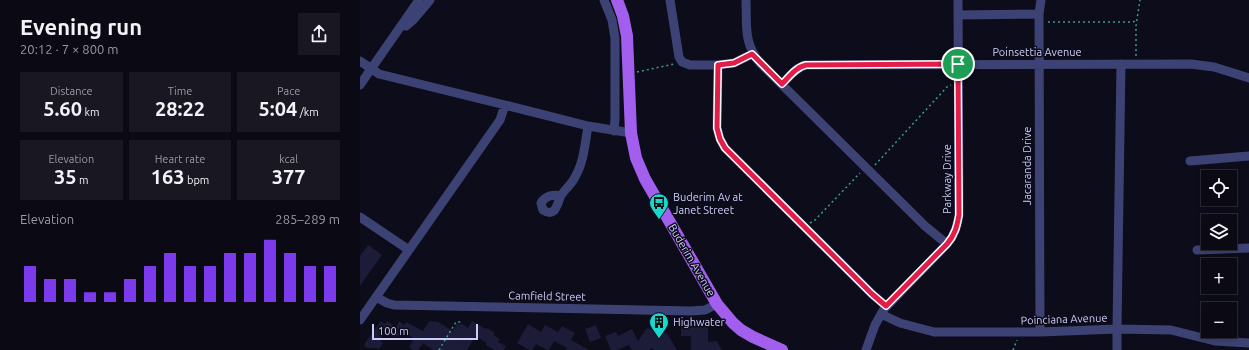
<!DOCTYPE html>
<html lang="en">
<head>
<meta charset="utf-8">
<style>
	body { margin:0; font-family:Ubuntu,sans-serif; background:#181722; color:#f1f3f6; height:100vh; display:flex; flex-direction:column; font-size:15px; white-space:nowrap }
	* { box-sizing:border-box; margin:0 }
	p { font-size:13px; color:#999aa0 }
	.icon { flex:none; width:22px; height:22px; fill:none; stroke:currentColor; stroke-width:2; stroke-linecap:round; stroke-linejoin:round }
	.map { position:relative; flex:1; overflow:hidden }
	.drawer { display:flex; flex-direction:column; background:#0a0914; width:360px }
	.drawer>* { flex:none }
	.fabs { position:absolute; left:841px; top:170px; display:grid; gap:8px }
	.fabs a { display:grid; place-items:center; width:36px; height:36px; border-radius:0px; background:#0a0914; box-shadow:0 2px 6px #0003,0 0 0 1px #2a2a34; font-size:20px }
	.scale { position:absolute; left:12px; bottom:10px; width:106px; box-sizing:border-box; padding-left:4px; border:2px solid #cbccf9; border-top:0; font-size:11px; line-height:14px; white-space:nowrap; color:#cbccf9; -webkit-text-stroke:3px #0d0c1a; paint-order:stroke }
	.pin { position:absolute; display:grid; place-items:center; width:34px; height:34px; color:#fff; margin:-17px; border:2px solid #fff; border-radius:50%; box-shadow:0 1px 4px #0007 }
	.round { display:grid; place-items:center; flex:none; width:42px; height:42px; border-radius:0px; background:#181722 }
	.head { display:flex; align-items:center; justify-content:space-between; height:68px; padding:0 20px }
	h1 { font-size:22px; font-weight:700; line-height:30px }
	.figures { display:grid; grid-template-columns:repeat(3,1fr); gap:6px; height:68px; padding:4px 20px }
	.figures div { display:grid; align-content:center; border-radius:0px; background:#181722; text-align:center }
	.figures b { font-size:20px; font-weight:700 }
	.figures small { font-size:11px; font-weight:400 }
	.figures p { font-size:11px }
	.chart { height:112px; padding:8px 20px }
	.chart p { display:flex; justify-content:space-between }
	.chart svg { width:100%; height:72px; margin-top:4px; stroke:#7c3aed; stroke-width:6 }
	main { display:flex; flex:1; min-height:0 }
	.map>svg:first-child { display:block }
</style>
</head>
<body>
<main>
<section class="drawer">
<div class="head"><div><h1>Evening run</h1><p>20:12 · 7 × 800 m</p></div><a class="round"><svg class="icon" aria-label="share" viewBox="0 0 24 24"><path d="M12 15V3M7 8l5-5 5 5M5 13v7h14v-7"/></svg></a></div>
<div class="figures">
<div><p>Distance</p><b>5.60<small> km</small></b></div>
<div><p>Time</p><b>28:22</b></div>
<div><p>Pace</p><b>5:04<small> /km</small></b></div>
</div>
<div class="figures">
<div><p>Elevation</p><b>35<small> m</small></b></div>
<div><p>Heart rate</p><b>163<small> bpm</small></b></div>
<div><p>kcal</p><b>377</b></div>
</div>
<div class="chart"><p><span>Elevation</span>285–289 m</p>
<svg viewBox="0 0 160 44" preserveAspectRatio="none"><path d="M5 44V22M15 44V30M25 44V30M35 44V38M45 44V38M55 44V30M65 44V22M75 44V14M85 44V22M95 44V22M105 44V14M115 44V14M125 44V6M135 44V14M145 44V22M155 44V22"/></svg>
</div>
</section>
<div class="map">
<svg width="889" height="350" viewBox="0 0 889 350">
	<rect width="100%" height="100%" fill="#0d0c1a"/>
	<path fill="#1c1b38" d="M8 245 22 255 0 286V256Z
		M21 321 25 324 27 321 36 327 39 321 44 325 46 322 63 331 69 321 78 322 93 331 97 323 100 325 101 323 108 328 112 321 126 329 127 328 135 333 133 335 140 339 138 342 146 346 144 350H134L126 345 127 343 115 336 107 350H73L63 343 58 350H53L49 347 54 339 43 330 38 337 27 330 20 340 23 343 19 349 17 348H7L4 346 5 343Z
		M168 324 181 332 185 325 198 332 202 326 215 333 211 340 229 350H206L207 348 194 341 189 350H187L176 344 172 350H169L157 343Z
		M236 325 241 338 230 342 225 329Z
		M321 326 348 327V342L357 341 362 350H331V336H321Z
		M287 328 292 330 297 329 299 331 301 329 305 334 307 333 317 350H294L292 348 289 350H272L269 345 257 350H251L245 336 256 332 258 336 272 329 278 341Z"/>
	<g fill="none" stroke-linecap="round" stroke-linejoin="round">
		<path stroke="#399f89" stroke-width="1.5" stroke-dasharray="2 3" stroke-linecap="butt" d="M688 22H773L777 20
			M776 56V26L780 0
			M277 72 314 64
			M515 165 587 87 591 85
			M450 223 455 220 500 173
			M79 350 96 322H102
			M653 350 657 340"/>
		<path stroke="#3c4374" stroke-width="9" d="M244 0 252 20 255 38V119L254 131
			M310 0 319 57 322 62 330 65H358L374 63 392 54
			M386 0C387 25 383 42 400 63L565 226 587 244
			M598 15 679 14
			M43 24 46 26 54 19 70 0
			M0 61 19 74 145 105 228 126 271 133
			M358 65 357 128 360 139 365 148 512 294 526 306
			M422 84C429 77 436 67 446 65L831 64 854 67 889 78
			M0 85 59 0
			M830 161 889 156
			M201 196C193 194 185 196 181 203L183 210C197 219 197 201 202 194 206 188 212 184 215 177 224 162 225 143 228 126
			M0 217 49 250
			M837 250 889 248
			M16 297 27 303 34 305 331 311 345 310 357 304
			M521 314 540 323 574 332H680L757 329 811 330 855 341 889 343
			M0 320 140 120 145 105
			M680 332 679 14 681 0
			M506 350 515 325 524 309 587 244C595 235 597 226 599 215L598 0
			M757 350V329L761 64"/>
		<path stroke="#a25eed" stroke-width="12" d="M257 0 263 16 267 36 271 133 276 158 285 179 357 304 373 323 381 330 393 337 422 350"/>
	</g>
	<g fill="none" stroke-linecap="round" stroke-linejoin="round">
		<defs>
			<path id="route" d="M392 54 422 84C429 77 436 67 446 65L598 64 599 215C597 226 595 235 587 244L526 306 512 294 365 148 360 139 357 128 358 65 374 63Z"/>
		</defs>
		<use href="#route" stroke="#fff" stroke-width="8"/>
		<use href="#route" stroke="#e11d48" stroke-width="5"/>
	</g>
	<defs>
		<symbol id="bus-pin" viewBox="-11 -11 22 30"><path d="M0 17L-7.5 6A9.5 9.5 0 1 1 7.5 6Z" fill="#18d8ce" stroke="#0d0c1a"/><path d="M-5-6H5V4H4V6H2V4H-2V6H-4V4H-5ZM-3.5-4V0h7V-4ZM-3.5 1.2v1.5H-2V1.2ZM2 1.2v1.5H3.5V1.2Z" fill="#111"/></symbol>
		<symbol id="building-pin" viewBox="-11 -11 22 30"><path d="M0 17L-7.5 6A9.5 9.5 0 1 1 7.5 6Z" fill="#18d8ce" stroke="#0d0c1a"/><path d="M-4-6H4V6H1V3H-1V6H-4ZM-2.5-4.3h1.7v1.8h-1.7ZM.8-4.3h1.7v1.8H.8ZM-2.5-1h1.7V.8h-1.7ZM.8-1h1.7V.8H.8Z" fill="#111"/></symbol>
	</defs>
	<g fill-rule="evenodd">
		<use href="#bus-pin" x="288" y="192" width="22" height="30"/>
		<use href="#building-pin" x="288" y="311" width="22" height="30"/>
	</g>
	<g text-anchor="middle" stroke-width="3" stroke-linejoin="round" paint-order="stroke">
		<g font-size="11" fill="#cbccf9" stroke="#0d0c1a">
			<text x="677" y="56">Poinsettia Avenue</text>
			<text transform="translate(667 166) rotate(-90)" y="4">Jacaranda Drive</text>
			<text transform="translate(587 179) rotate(-90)" y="4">Parkway Drive</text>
			<text transform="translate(332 260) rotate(60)" y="4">Buderim Avenue</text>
			<text transform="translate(187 296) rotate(1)" y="4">Camfield Street</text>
			<text transform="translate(704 319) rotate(-2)" y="4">Poinciana Avenue</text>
		</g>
		<g font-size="11" fill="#cbccf9" stroke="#0d0c1a" text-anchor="start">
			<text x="313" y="201">Buderim Av at<tspan x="313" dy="13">Janet Street</tspan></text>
			<text x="313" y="326">Highwater</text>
		</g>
	</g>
</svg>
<div class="fabs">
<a><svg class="icon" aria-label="locate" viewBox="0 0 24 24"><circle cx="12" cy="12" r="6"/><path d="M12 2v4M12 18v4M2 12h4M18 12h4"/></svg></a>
<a><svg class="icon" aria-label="layers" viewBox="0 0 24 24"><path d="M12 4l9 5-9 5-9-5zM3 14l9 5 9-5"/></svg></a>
<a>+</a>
<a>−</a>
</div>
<div class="scale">100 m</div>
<div class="pin" style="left:598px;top:64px;background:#1e9e55"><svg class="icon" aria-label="arrive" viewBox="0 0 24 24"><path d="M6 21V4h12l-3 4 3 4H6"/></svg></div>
</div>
</main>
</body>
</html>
